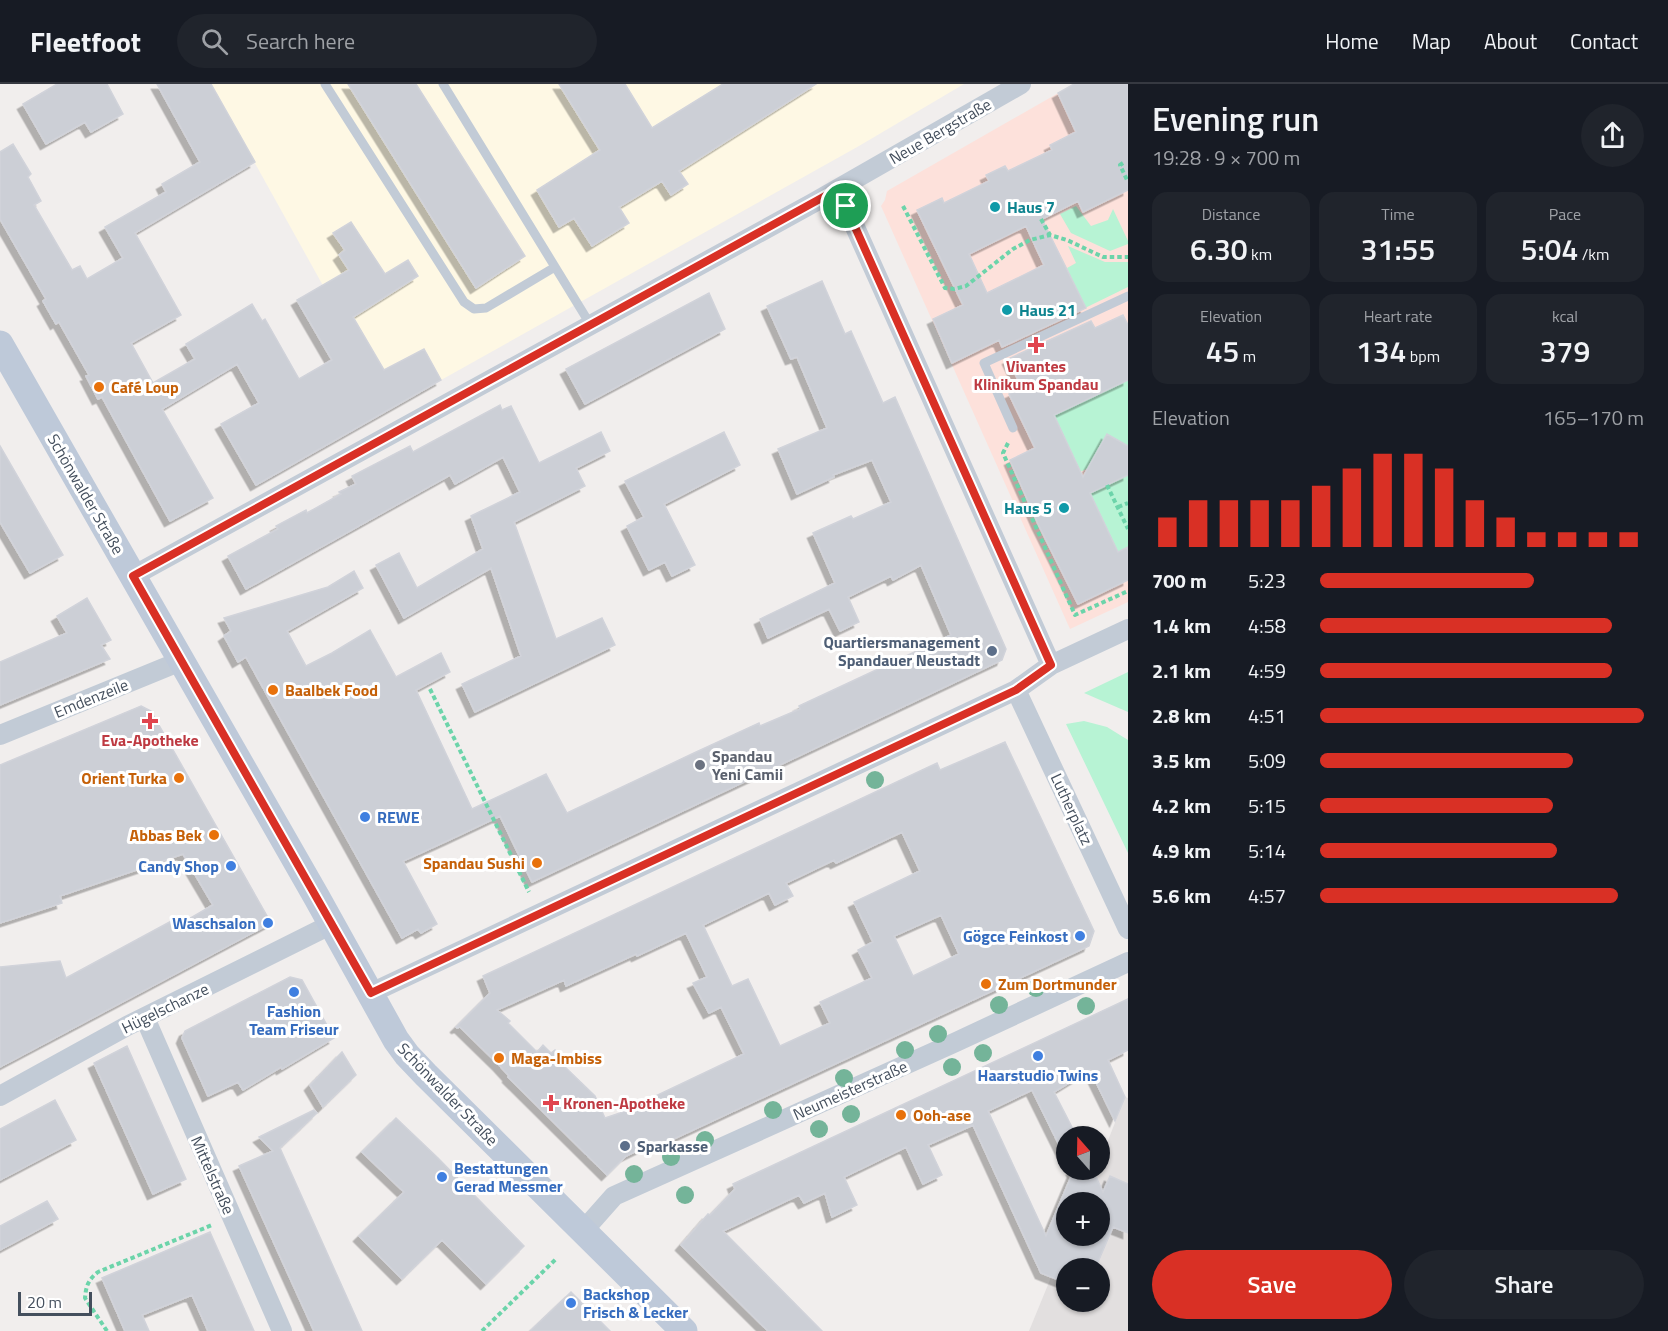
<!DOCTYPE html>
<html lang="en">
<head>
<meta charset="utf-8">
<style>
	body { margin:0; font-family:"Titillium Web",sans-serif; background:#20242c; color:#f1f3f6; height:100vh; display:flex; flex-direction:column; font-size:22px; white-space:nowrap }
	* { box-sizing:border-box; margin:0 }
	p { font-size:20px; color:#9ea1a6 }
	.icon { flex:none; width:33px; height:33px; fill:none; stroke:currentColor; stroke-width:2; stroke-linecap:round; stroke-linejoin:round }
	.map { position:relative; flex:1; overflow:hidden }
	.side { display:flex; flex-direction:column; background:#171b24; width:540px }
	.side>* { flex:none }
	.needle { width:39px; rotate:340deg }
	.tools { position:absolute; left:1056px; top:1042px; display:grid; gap:12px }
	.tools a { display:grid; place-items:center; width:54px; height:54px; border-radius:50%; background:#171b24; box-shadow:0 2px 4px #0004; font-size:30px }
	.scale { position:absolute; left:18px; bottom:15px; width:74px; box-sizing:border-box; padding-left:6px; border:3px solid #444f5d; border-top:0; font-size:16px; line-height:21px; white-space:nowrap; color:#444f5d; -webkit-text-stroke:4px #fff; paint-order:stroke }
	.pin { position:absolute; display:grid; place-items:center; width:51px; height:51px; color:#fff; margin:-26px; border:3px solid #fff; border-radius:50%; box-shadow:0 2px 6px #0007 }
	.round { display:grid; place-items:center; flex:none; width:63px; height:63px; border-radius:32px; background:#20242c }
	.head { display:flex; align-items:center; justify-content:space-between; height:102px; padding:0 24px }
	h1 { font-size:33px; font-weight:600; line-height:45px }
	.stats { display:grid; grid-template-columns:repeat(3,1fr); gap:9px; height:102px; padding:6px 24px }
	.stats div { display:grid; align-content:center; border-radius:15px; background:#20242c; text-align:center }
	.stats b { font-size:30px; font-weight:600 }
	.stats small { font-size:16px; font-weight:400 }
	.stats p { font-size:16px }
	.chart { height:168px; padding:12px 24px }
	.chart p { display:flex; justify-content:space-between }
	.chart svg { width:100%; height:108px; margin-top:6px; stroke:#d93025; stroke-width:6 }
	.button { display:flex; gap:12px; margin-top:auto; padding:12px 24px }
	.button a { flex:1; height:69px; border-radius:36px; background:#d93025; color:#fff; font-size:24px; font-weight:600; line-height:69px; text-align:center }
	.button a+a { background:#20242c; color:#f1f3f6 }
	ul { padding:0 24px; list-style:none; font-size:20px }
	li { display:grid; grid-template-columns:96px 72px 1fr; align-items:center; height:45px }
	li i { height:15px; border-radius:8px; background:#d93025 }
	header { display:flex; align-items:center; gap:36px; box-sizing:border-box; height:84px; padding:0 30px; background:#171b24; border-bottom:2px solid #363941 }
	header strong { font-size:28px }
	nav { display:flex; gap:33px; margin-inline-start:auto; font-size:21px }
	.search { width:420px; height:54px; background:#20242c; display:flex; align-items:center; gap:15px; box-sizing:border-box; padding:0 21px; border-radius:33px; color:#9ea1a6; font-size:22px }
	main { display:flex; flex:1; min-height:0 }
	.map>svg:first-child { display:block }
</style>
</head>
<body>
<header>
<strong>Fleetfoot</strong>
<div class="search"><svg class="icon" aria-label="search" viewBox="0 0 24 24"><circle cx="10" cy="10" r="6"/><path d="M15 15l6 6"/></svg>Search here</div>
<nav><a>Home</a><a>Map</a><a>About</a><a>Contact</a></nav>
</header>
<main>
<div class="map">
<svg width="1128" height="1247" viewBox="0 0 1128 1247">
	<defs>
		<filter id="shadow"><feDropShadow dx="-5.5" dy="5.5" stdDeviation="0" flood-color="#0004"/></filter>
	</defs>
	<rect width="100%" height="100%" fill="#f1eeed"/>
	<path fill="#fef8e4" d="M211 0H964L859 62 391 324Z"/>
	<path fill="#e2dfdf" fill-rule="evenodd" d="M1125 1013 1128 1014V1247H1029L1068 1152H1100V1119H1082L1096 1086H1100V1077ZM1066 1185H1100V1218H1066Z"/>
	<path fill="#fde1db" d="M1074 0H1128V518L1070 545 881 122 885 116 887 107Z"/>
	<path fill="#b7f3d4" d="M1076 122 1091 142 1108 136 1113 125 1128 157V160L1110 167 1071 149 1060 130Z
		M1068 162 1105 178H1128V203L1085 224 1067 184 1076 179Z
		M1128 296V366L1080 388 1054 331Z
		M1128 391V463L1118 468 1090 409Z
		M1128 588V628L1084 609Z
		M1084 637 1107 643 1128 656V769L1066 640Z"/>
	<path fill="#cccfd6" stroke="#d1d3da" stroke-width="1.5" fill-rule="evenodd" filter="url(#shadow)" d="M57 0H107L123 30 91 48 85 38 46 60 23 20Z
		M157 0H211L255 78 135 149 181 231 131 259 153 299 195 275 186 260 252 220 262 237 265 235 299 295 332 276 297 216 349 186 339 171 345 166 333 149 351 138 385 190 408 176 418 192 353 233 384 286 424 265 441 296 256 401 221 340 259 319 237 280 162 325 213 414 170 437 102 313 98 315 86 292 89 291 59 238 56 240 43 217 46 215 0 135V68L13 60 31 90 28 93 41 117 34 121 72 186 80 182 87 195 123 174 105 143 166 108 162 100 200 78Z
		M348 0H416L525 172 476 204Z
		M559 0H625L652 44 723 0H816L679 87 688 100 671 111 662 97 619 123 629 139 592 162 574 134 559 143 537 106 600 66Z
		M1074 0H1128V106L1083 128 1078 117 1042 135 1086 224 1002 263 999 256 952 279 933 235 963 221 917 126 942 114 944 119 989 97 986 91 1005 82 1008 87 1052 66 1050 61 1076 48 1058 9ZM1026 142 1044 181 987 209 969 170Z
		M822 197 845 250 851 247 883 319 895 313 1006 565 1002 576 532 798 500 732 449 756 403 777 437 840 421 849 418 845 402 854 246 573 238 578 224 552 231 547 224 534 328 503 354 487 363 504 287 547 306 582 332 569 370 546 396 593 441 569 450 588 416 606 472 725 546 690 567 729 694 669 759 639 760 642 800 625 799 622 951 551 921 481 893 496 891 492 848 513 859 538 840 547 829 525 768 554 760 535 835 499 813 449 851 432 853 435 891 418 872 376 833 391 834 393 797 410 778 365 827 344 797 273 791 275 767 222Z
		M709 209 725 245 585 320 566 285Z
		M1123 231 1128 241V296L1054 331 1083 393 1107 350 1128 362V391L1090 409 1118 468 1128 463V496L1078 520 1038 440 1010 376 1035 364 1009 310 1022 304 1008 275 1091 237 1095 244Z
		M500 321 502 326 511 322 539 379 601 348 610 367 576 384 585 402 514 438 556 555 602 534 615 561 475 628 462 600 521 572 491 484 404 534 376 481 399 469 417 504 483 465 471 432 520 408 503 373 455 400 450 391 246 505 228 472 278 445 276 442 306 426 307 429 341 410 339 408 356 400 352 392 410 362 413 368Z
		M724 348 740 381 664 420 695 481 672 492 665 478 649 486 627 442 644 433 625 397Z
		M0 362 63 471 30 489 0 438Z
		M87 514 111 556 101 561 110 575 0 621V578L67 549 57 532Z
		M141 622 151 627 271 839 0 983V883L60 877 66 894 177 834 182 839 213 821 183 770 60 812 62 819 0 839V681Z
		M1005 658 1094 847 1089 862 652 1065 649 1061 626 1072 607 1091 508 993 509 992 499 981 460 943 457 944 456 943 490 909 483 892 937 679 940 686ZM902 748 920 787 854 818 873 858 858 866 872 894 820 918 830 939 780 962 748 895 732 902 703 841 769 809 775 821 793 812 786 799 834 776 836 779ZM941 831 959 870 913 892 894 852ZM686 849 707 893 693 899 709 929 721 923 744 970 620 1029 605 1034 595 1012 564 982 568 978 555 966 551 969 543 961 537 968 508 939 510 937 497 926 564 896 566 902 636 870 637 872Z
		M290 893 302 896 334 954 282 985 281 983 243 1006 238 998 208 1012 182 954 185 947Z
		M1128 915V966L1108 976 1125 1013 1115 1037 1090 986 1054 1008 1077 1053H1066V1075L1032 1006 988 1027 1046 1152 1073 1088 1072 1086H1093L1103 1108 1110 1092 1128 1100V1149L1113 1143 1095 1185H1066V1199L1041 1189 973 1041 928 1061 942 1091 923 1100 906 1063 844 1093 857 1121 832 1133 825 1109 804 1119 799 1111 723 1147 822 1247H768L681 1161 708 1130 710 1131 735 1105 733 1100ZM1066 1119H1100V1152H1066Z
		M127 962 186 1095 153 1110 94 979Z
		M342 968 356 991 323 1023 310 1001Z
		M55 1016 76 1056 0 1096V1045Z
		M314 1026 317 1029 280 1064 362 1247H314L239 1082 273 1067 259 1053Z
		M396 1034 438 1074 524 1162 486 1200 442 1156 402 1195 359 1152 404 1108 362 1068Z
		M47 1117 58 1135 0 1166V1142Z
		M210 1148 254 1247H208L192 1211 142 1231 149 1247H125L102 1194Z
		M571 1208 610 1247H530Z"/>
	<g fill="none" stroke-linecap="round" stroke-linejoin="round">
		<path stroke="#6cd4aa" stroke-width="4" stroke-dasharray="4.5 3" stroke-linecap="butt" d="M1123 79 1120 81 1128 98
			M903 122 945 204 954 205 966 202 1013 165 1030 156 1050 151 1067 156 1103 173H1128
			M1041 135 1050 151
			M1008 359 1003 369 1075 531 1128 507
			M1107 401 1128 445
			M1118 423 1128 419
			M430 605 529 808
			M107 1247 85 1214C86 1202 88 1196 98 1188L212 1141
			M482 1247 557 1174"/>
		<path stroke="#c2cbd6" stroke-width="9" d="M325 0 464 218 474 225 486 224 555 183
			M443 0 590 240
			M1013 344 984 279 1128 212"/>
		<path stroke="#c2cbd6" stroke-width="20" d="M838 105 1051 581
			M133 492 813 119 1021 0
			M1016 606 1128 845
			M0 651 181 577
			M371 909 1016 606 1051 581 1128 545
			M145 934 282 1247
			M0 1012 127 942 332 840
			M583 1147 614 1112 956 958 1128 878"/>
		<path stroke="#bec9d9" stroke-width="27" d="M0 260 316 812 396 956 407 971 426 991 684 1247"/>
	</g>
	<g fill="#74b499">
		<circle cx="875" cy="696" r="9"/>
		<circle cx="1036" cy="904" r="9"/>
		<circle cx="999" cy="921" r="9"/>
		<circle cx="1086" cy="922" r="9"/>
		<circle cx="938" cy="950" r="9"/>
		<circle cx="905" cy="966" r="9"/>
		<circle cx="983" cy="969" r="9"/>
		<circle cx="952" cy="983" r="9"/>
		<circle cx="844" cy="994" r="9"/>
		<circle cx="773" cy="1026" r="9"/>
		<circle cx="851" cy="1030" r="9"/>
		<circle cx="819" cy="1045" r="9"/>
		<circle cx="705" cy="1056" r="9"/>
		<circle cx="671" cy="1073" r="9"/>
		<circle cx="634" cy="1090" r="9"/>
		<circle cx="685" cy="1111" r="9"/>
	</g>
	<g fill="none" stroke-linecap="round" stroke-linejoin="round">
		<defs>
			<path id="route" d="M838 105 1051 581 1016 606 371 909 133 492Z"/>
		</defs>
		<use href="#route" stroke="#fff" stroke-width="12"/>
		<use href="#route" stroke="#d93025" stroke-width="8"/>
	</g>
	<g fill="#0f9aa8" stroke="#fff" stroke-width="2">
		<circle cx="995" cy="123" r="6"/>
		<circle cx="1007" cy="226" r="6"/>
		<circle cx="1064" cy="424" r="6"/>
	</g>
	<g fill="#e0444e" stroke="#fff" stroke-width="2">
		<path d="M1033 252h6v6h6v6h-6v6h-6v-6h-6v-6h6z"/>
		<path d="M147 628h6v6h6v6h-6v6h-6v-6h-6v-6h6z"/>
		<path d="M548 1010h6v6h6v6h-6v6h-6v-6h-6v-6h6z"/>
	</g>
	<g fill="#e8710a" stroke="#fff" stroke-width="2">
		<circle cx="99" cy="303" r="6"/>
		<circle cx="273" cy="606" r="6"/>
		<circle cx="179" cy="694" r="6"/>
		<circle cx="214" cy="751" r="6"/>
		<circle cx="537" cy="779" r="6"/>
		<circle cx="986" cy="900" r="6"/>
		<circle cx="499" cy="974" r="6"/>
		<circle cx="901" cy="1031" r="6"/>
	</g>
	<g fill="#5c6f8a" stroke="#fff" stroke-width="2">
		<circle cx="992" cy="567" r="6"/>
		<circle cx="625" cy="1062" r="6"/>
	</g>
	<circle fill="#6b7280" stroke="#fff" stroke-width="2" cx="700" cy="681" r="6"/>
	<g fill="#3f7fe0" stroke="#fff" stroke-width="2">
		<circle cx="365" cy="733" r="6"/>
		<circle cx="231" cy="782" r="6"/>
		<circle cx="268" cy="839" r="6"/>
		<circle cx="1080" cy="852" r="6"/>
		<circle cx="294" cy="908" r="6"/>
		<circle cx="1038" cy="972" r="6"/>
		<circle cx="442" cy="1093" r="6"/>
		<circle cx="571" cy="1219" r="6"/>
	</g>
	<g text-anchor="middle" stroke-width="6" stroke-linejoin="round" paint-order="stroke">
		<g font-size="16" fill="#444f5d" stroke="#fff">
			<text transform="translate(940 47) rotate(-30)" y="6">Neue Bergstraße</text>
			<text transform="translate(86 410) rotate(60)" y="6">Schönwalder Straße</text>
			<text transform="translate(91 614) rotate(-22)" y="6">Emdenzeile</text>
			<text transform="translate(1072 725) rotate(65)" y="6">Lutherplatz</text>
			<text transform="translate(165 924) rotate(-26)" y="6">Hügelschanze</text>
			<text transform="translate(850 1006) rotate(-24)" y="6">Neumeisterstraße</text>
			<text transform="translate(448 1010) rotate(46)" y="6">Schönwalder Straße</text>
			<text transform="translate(213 1091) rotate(66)" y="6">Mittelstraße</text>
		</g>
		<g font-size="16" font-weight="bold" fill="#0d838f" stroke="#fff" text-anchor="start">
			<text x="1007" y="129">Haus 7</text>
			<text x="1019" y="232">Haus 21</text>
			<text x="1052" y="430" text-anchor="end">Haus 5</text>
		</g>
		<g font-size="16" font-weight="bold" fill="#be3a42" stroke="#fff">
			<text x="1036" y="288">Vivantes<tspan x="1036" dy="18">Klinikum Spandau</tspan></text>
			<text x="150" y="662">Eva-Apotheke</text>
			<text x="563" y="1025" text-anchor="start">Kronen-Apotheke</text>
		</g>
		<g font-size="16" font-weight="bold" fill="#c56008" stroke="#fff" text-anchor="start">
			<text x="111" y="309">Café Loup</text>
			<text x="285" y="612">Baalbek Food</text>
			<text x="167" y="700" text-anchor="end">Orient Turka</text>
			<text x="202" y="757" text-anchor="end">Abbas Bek</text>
			<text x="525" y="785" text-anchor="end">Spandau Sushi</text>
			<text x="998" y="906">Zum Dortmunder</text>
			<text x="511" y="980">Maga-Imbiss</text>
			<text x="913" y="1037">Ooh-ase</text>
		</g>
		<g font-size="16" font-weight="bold" fill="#4e5e75" stroke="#fff" text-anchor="end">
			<text x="980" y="564">Quartiersmanagement<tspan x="980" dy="18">Spandauer Neustadt</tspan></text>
			<text x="637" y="1068" text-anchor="start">Sparkasse</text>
		</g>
		<g font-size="16" font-weight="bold" fill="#5b616d" stroke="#fff" text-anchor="start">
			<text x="712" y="678">Spandau<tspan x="712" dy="18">Yeni Camii</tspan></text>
		</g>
		<g font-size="16" font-weight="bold" fill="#366cbe" stroke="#fff" text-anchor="start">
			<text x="377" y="739">REWE</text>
			<text x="219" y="788" text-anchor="end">Candy Shop</text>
			<text x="256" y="845" text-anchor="end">Waschsalon</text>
			<text x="1068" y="858" text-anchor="end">Gögce Feinkost</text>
			<text x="294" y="933" text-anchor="middle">Fashion<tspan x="294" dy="18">Team Friseur</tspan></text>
			<text x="1038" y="997" text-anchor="middle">Haarstudio Twins</text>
			<text x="454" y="1090">Bestattungen<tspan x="454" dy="18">Gerad Messmer</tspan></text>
			<text x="583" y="1216">Backshop<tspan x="583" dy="18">Frisch &amp; Lecker</tspan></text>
		</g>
	</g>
</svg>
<div class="tools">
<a><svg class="needle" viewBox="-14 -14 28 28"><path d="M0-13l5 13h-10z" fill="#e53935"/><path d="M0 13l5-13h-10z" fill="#9ea1a6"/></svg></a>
<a>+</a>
<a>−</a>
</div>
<div class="scale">20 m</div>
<div class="pin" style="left:846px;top:122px;background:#1e9e55"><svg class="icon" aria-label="arrive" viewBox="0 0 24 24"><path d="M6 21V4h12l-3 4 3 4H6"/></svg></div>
</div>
<section class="side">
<div class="head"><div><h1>Evening run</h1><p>19:28 · 9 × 700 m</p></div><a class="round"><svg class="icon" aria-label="share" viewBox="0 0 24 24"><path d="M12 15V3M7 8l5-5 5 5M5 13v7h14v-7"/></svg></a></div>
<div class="stats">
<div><p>Distance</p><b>6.30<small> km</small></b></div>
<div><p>Time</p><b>31:55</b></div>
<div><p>Pace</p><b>5:04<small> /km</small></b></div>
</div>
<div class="stats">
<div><p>Elevation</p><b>45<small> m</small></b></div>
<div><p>Heart rate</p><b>134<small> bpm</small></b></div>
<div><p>kcal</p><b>379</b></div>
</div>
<div class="chart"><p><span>Elevation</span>165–170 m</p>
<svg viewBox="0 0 160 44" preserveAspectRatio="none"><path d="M5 44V32M15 44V25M25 44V25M35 44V25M45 44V25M55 44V19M65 44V12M75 44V6M85 44V6M95 44V12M105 44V25M115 44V32M125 44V38M135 44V38M145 44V38M155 44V38"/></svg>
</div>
<ul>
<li><b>700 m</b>5:23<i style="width:66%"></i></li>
<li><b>1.4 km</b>4:58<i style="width:90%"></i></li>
<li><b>2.1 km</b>4:59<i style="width:90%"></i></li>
<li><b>2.8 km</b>4:51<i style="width:100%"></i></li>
<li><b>3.5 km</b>5:09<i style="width:78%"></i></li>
<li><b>4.2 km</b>5:15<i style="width:72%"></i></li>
<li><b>4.9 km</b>5:14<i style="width:73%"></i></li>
<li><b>5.6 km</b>4:57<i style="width:92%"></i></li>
</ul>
<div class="button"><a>Save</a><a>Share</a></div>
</section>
</main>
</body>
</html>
